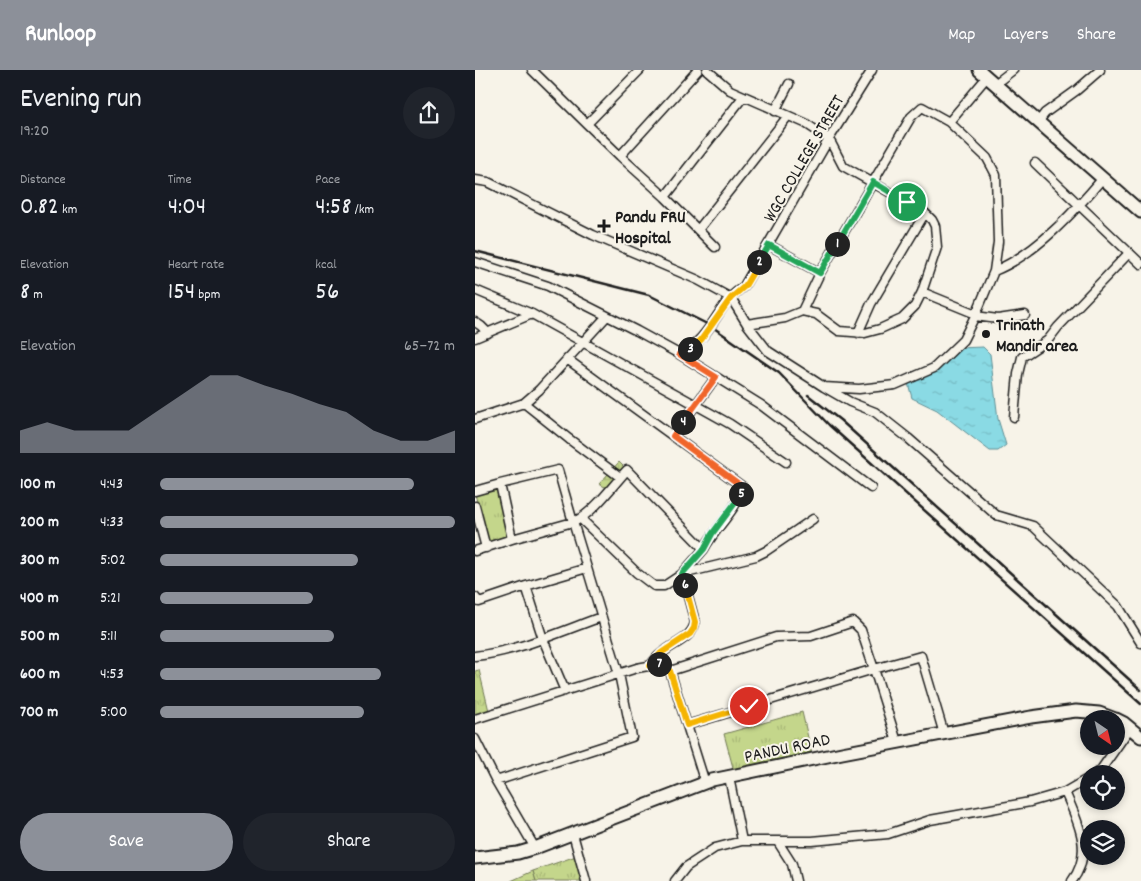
<!DOCTYPE html>
<html lang="en">
<head>
<meta charset="utf-8">
<style>
	body { margin:0; font-family:Dekko,sans-serif; background:#20242c; color:#f1f3f6; height:100vh; display:flex; flex-direction:column; font-size:19px; white-space:nowrap }
	* { box-sizing:border-box; margin:0 }
	p { font-size:16px; color:#9ea1a6 }
	.icon { flex:none; width:28px; height:28px; fill:none; stroke:currentColor; stroke-width:2; stroke-linecap:round; stroke-linejoin:round }
	.map { position:relative; flex:1; overflow:hidden }
	.sheet { display:flex; flex-direction:column; background:#171b24; width:475px }
	.sheet>* { flex:none }
	.needle { width:32px; rotate:145deg }
	.fabs { position:absolute; left:605px; top:640px; display:grid; gap:10px }
	.fabs a { display:grid; place-items:center; width:45px; height:45px; border-radius:50%; background:#171b24; box-shadow:0 2px 8px #0003; font-size:25px }
	.pin { position:absolute; display:grid; place-items:center; width:42px; height:42px; color:#fff; margin:-21px; border:2px solid #fff; border-radius:50%; box-shadow:0 1px 5px #0007 }
	.km { position:absolute; width:25px; height:25px; margin:-12px; border-radius:50%; background:#222; color:#fff; font-size:14px; line-height:25px; text-align:center }
	.round { display:grid; place-items:center; flex:none; width:52px; height:52px; border-radius:26px; background:#20242c }
	.head { display:flex; align-items:center; justify-content:space-between; height:85px; padding:0 20px }
	h1 { font-size:28px; font-weight:600; line-height:38px }
	.stats { display:grid; grid-template-columns:repeat(3,1fr); gap:8px; height:85px; padding:5px 20px }
	.stats div { display:grid; align-content:center }
	.stats b { font-size:25px; font-weight:600 }
	.stats small { font-size:14px; font-weight:400 }
	.stats p { font-size:14px }
	.chart { height:140px; padding:10px 20px }
	.chart p { display:flex; justify-content:space-between }
	.chart svg { width:100%; height:90px; margin-top:5px; fill:#8c9099; opacity:.7 }
	.primary-button { display:flex; gap:10px; margin-top:auto; padding:10px 20px }
	.primary-button a { flex:1; height:58px; border-radius:30px; background:#8c9099; color:#fff; font-size:20px; font-weight:600; line-height:58px; text-align:center }
	.primary-button a+a { background:#20242c; color:#f1f3f6 }
	ul { padding:0 20px; list-style:none; font-size:16px }
	li { display:grid; grid-template-columns:80px 60px 1fr; align-items:center; height:38px }
	li i { height:12px; border-radius:6px; background:#8c9099 }
	header { display:flex; align-items:center; gap:30px; box-sizing:border-box; height:70px; padding:0 25px; background:#8c9099; color:#fff }
	header strong { font-size:24px }
	nav { display:flex; gap:28px; margin-inline-start:auto; font-size:18px }
	main { display:flex; flex:1; min-height:0 }
	.map>svg:first-child { display:block }
</style>
</head>
<body>
<header>
<strong>Runloop</strong>
<nav><a>Map</a><a>Layers</a><a>Share</a></nav>
</header>
<main>
<section class="sheet">
<div class="head"><div><h1>Evening run</h1><p>19:20</p></div><a class="round"><svg class="icon" aria-label="share" viewBox="0 0 24 24"><path d="M12 15V3M7 8l5-5 5 5M5 13v7h14v-7"/></svg></a></div>
<div class="stats">
<div><p>Distance</p><b>0.82<small> km</small></b></div>
<div><p>Time</p><b>4:04</b></div>
<div><p>Pace</p><b>4:58<small> /km</small></b></div>
</div>
<div class="stats">
<div><p>Elevation</p><b>8<small> m</small></b></div>
<div><p>Heart rate</p><b>154<small> bpm</small></b></div>
<div><p>kcal</p><b>56</b></div>
</div>
<div class="chart"><p><span>Elevation</span>65–72 m</p>
<svg viewBox="0 0 160 44" preserveAspectRatio="none"><path d="M0 44V33L10 29L20 33L30 33L40 33L50 24L60 15L70 6L80 6L90 11L100 15L110 20L120 24L130 33L140 38L150 38L160 33V44z"/></svg>
</div>
<ul>
<li><b>100 m</b>4:43<i style="width:86%"></i></li>
<li><b>200 m</b>4:33<i style="width:100%"></i></li>
<li><b>300 m</b>5:02<i style="width:67%"></i></li>
<li><b>400 m</b>5:21<i style="width:52%"></i></li>
<li><b>500 m</b>5:11<i style="width:59%"></i></li>
<li><b>600 m</b>4:53<i style="width:75%"></i></li>
<li><b>700 m</b>5:00<i style="width:69%"></i></li>
</ul>
<div class="primary-button"><a>Save</a><a>Share</a></div>
</section>
<div class="map">
<svg width="666" height="811" viewBox="0 0 666 811">
	<defs>
		<pattern id="wetland-marsh" width="20" height="14" patternUnits="userSpaceOnUse" patternTransform="scale(1.25)"><rect width="20" height="14" fill="#c4d68b"/><path d="M1 5h8M5 5V1M11 12h8M15 12V8" fill="none" stroke="#a8b777"/></pattern>
		<pattern id="park-tufts" width="24" height="20" patternUnits="userSpaceOnUse" patternTransform="scale(1.25)"><rect width="24" height="20" fill="#c4d68b"/><path d="M3 7l-1-3M5 7V3M7 7l1-3M15 17l-1-3M17 17v-4M19 17l1-3" fill="none" stroke="#a8b777"/></pattern>
		<pattern id="water-ripples" width="26" height="14" patternUnits="userSpaceOnUse" patternTransform="scale(1.25)"><rect width="26" height="14" fill="#8adae4"/><path d="M2 4q2-2 4 0t4 0M15 11q2-2 4 0t4 0" fill="none" stroke="#76bac3"/></pattern>
	</defs>
	<rect width="100%" height="100%" fill="#f7f3e8"/>
	<filter id="ink" filterUnits="userSpaceOnUse"><feTurbulence type="fractalNoise" baseFrequency=".02" numOctaves="2"/><feDisplacementMap in="SourceGraphic" scale="10" xChannelSelector="R" yChannelSelector="G"/><feConvolveMatrix kernelMatrix="1 2 1 2 8 2 1 2 1" color-interpolation-filters="sRGB"/></filter>
	<g filter="url(#ink)">
		<path fill="#c4d68b" stroke="#707954" d="M58 801 61 811H36Z"/>
		<path fill="url(#wetland-marsh)" stroke="#707954" d="M144 392 151 399 134 419 124 414Z"/>
		<path fill="url(#park-tufts)" stroke="#707954" d="M22 416 33 467 13 473 0 424Z
			M4 600 14 641 0 645V601Z
			M327 642 338 689 260 705 249 664Z
			M104 785 109 811H61L58 801Z"/>
		<path fill="url(#water-ripples)" stroke="#5e8e94" d="M508 277 515 284 523 349 531 375 523 381H515L462 340 437 328 433 313 483 278Z"/>
		<g fill="none" stroke-linecap="round" stroke-linejoin="round">
			<defs>
				<path id="street" d="M57 0 112 54
					M165 0 112 54 145 86 223 0
					M232 0 255 20 330 53 354 69 368 96 432 132 450 143 457 150 460 156 462 177 447 222 501 244 519 201C561 184 599 142 628 108
					M520 14 538 0
					M300 41 314 14
					M474 52 512 7
					M563 52 570 43 602 20 625 0
					M145 86 190 127 240 177
					M560 93 666 194
					M0 110 13 112 118 165 223 210 256 228 272 254 310 248 327 241 341 244 364 261 390 263 405 259 427 249 440 236 447 222
					M190 127 268 27
					M223 160 313 46
					M294 175 345 203
					M0 192 73 216 162 261 204 284C230 272 237 251 254 229 258 224 264 220 269 216L354 69 397 0
					M0 220 57 244 221 335 255 354 311 392
					M327 241 345 203 436 47 447 37 474 52 512 88 521 105 523 172 519 201
					M500 246 523 249 550 245
					M0 252 6 256 13 263
					M272 254 293 281 349 317 384 319 420 315 459 298 488 270 501 244
					M383 263 396 234 450 143
					M0 268 57 244
					M204 284 286 335 396 418
					M92 289 268 417C262 440 240 458 229 479
					M349 317 375 332 400 342 433 368 521 445 558 456 643 536 666 573
					M49 333 94 369 145 407
					M539 347 543 304 547 287 573 270 583 257 654 183
					M0 349 49 333 64 320 132 246
					M198 366 241 307
					M25 414 83 400 98 452C116 446 139 414 152 400L229 479 207 504 189 516H179L162 503 106 449
					M0 421 25 414 37 469 0 481
					M0 436 11 478
					M37 469 98 452 112 498
					M0 527 4 532 51 516 68 569 90 621
					M0 586C43 581 85 562 126 547
					M175 596C178 592 182 587 186 584 198 573 217 569 220 552L207 504 281 486 291 481 338 449
					M195 601 230 713
					M0 649 162 598 184 594 195 601 301 567 336 566 378 552 386 560 399 599 212 655
					M0 669 21 711 157 667 144 604 112 498 51 516
					M422 672 399 599 446 586 469 664
					M620 704 625 701 655 658
					M254 707 267 771
					M21 711 60 778
					M590 722C603 752 619 782 597 811
					M98 764 111 811
					M303 772 317 794 321 811
					M200 811 211 797 240 778 267 771H337L413 764 455 750 555 732 590 722 614 708"/>
				<path id="secondary" d="M504 0 666 142
					M641 649 649 653 666 667
					M0 788 43 783 60 778 237 710 367 683 556 647 601 641 624 643 640 649"/>
			</defs>
			<use href="#street" stroke="#1c1c1c" stroke-width="11"/>
			<use href="#secondary" stroke="#1c1c1c" stroke-width="15"/>
			<use href="#street" stroke="#f7f3e8" stroke-width="8"/>
			<use href="#secondary" stroke="#f7f3e8" stroke-width="11"/>
			<path stroke="#1c1c1c" stroke-width="2.5" d="M0 181 174 225 236 256 304 303 354 355 666 634
				M333 325 365 350 666 620"/>
		</g>
	</g>
	<g fill="none" stroke-linecap="round" stroke-linejoin="round" filter="url(#ink)">
		<defs>
			<path id="split-1" d="M362 174 398 112 432 132"/>
			<path id="split-2" d="M284 192 294 175 345 203 362 174"/>
			<path id="split-3" d="M215 279 226 270 256 228 270 216 284 192"/>
			<path id="split-4" d="M208 352 241 307 204 284 215 279"/>
			<path id="split-5" d="M208 352 198 366 268 417 266 424"/>
			<path id="split-6" d="M210 515 207 504 229 479 237 464 260 433 266 424"/>
			<path id="split-7" d="M184 594 175 596 186 583 215 564 219 558 220 552 210 515"/>
			<path id="split-8" d="M184 594 195 601 212 655 274 636"/>
		</defs>
		<use href="#split-1" stroke="#fff" stroke-width="10"/>
		<use href="#split-2" stroke="#fff" stroke-width="10"/>
		<use href="#split-3" stroke="#fff" stroke-width="10"/>
		<use href="#split-4" stroke="#fff" stroke-width="10"/>
		<use href="#split-5" stroke="#fff" stroke-width="10"/>
		<use href="#split-6" stroke="#fff" stroke-width="10"/>
		<use href="#split-7" stroke="#fff" stroke-width="10"/>
		<use href="#split-8" stroke="#fff" stroke-width="10"/>
		<use href="#split-1" stroke="#22a559" stroke-width="6"/>
		<use href="#split-2" stroke="#22a559" stroke-width="6"/>
		<use href="#split-3" stroke="#f5b400" stroke-width="6"/>
		<use href="#split-4" stroke="#f0652b" stroke-width="6"/>
		<use href="#split-5" stroke="#f0652b" stroke-width="6"/>
		<use href="#split-6" stroke="#22a559" stroke-width="6"/>
		<use href="#split-7" stroke="#f5b400" stroke-width="6"/>
		<use href="#split-8" stroke="#f5b400" stroke-width="6"/>
	</g>
	<g fill="#1c1c1c" stroke="#f7f3e8" stroke-width="2">
		<path d="M126.5 148.5h5v5h5v5h-5v5h-5v-5h-5v-5h5z"/>
		<circle cx="511" cy="264" r="5"/>
	</g>
	<g text-anchor="middle" stroke-width="4" stroke-linejoin="round" paint-order="stroke">
		<g font-size="18" fill="#1c1c1c" stroke="#f7f3e8">
			<text transform="translate(328 88) rotate(-60)" y="6">WGC COLLEGE STREET</text>
			<text transform="translate(312 677) rotate(-12)" y="6">PANDU ROAD</text>
		</g>
		<g font-size="18" font-weight="bold" fill="#1c1c1c" stroke="#f7f3e8" text-anchor="start">
			<text x="140" y="152">Pandu FRU<tspan x="140" dy="21">Hospital</tspan></text>
			<text x="521" y="260">Trinath<tspan x="521" dy="21">Mandir area</tspan></text>
		</g>
	</g>
</svg>
<div class="fabs">
<a><svg class="needle" viewBox="-14 -14 28 28"><path d="M0-13l5 13h-10z" fill="#e53935"/><path d="M0 13l5-13h-10z" fill="#9ea1a6"/></svg></a>
<a><svg class="icon" aria-label="locate" viewBox="0 0 24 24"><circle cx="12" cy="12" r="6"/><path d="M12 2v4M12 18v4M2 12h4M18 12h4"/></svg></a>
<a><svg class="icon" aria-label="layers" viewBox="0 0 24 24"><path d="M12 4l9 5-9 5-9-5zM3 14l9 5 9-5"/></svg></a>
</div>
<div class="pin" style="left:432px;top:132px;background:#1e9e55"><svg class="icon" aria-label="arrive" viewBox="0 0 24 24"><path d="M6 21V4h12l-3 4 3 4H6"/></svg></div>
<div class="pin" style="left:274px;top:636px;background:#d93025"><svg class="icon" aria-label="check" viewBox="0 0 24 24"><path d="M5 12l5 5 9-10"/></svg></div>
<b class="km" style="left:362px;top:174px">1</b>
<b class="km" style="left:284px;top:192px">2</b>
<b class="km" style="left:215px;top:279px">3</b>
<b class="km" style="left:208px;top:352px">4</b>
<b class="km" style="left:266px;top:424px">5</b>
<b class="km" style="left:210px;top:515px">6</b>
<b class="km" style="left:184px;top:594px">7</b>
</div>
</main>
</body>
</html>
